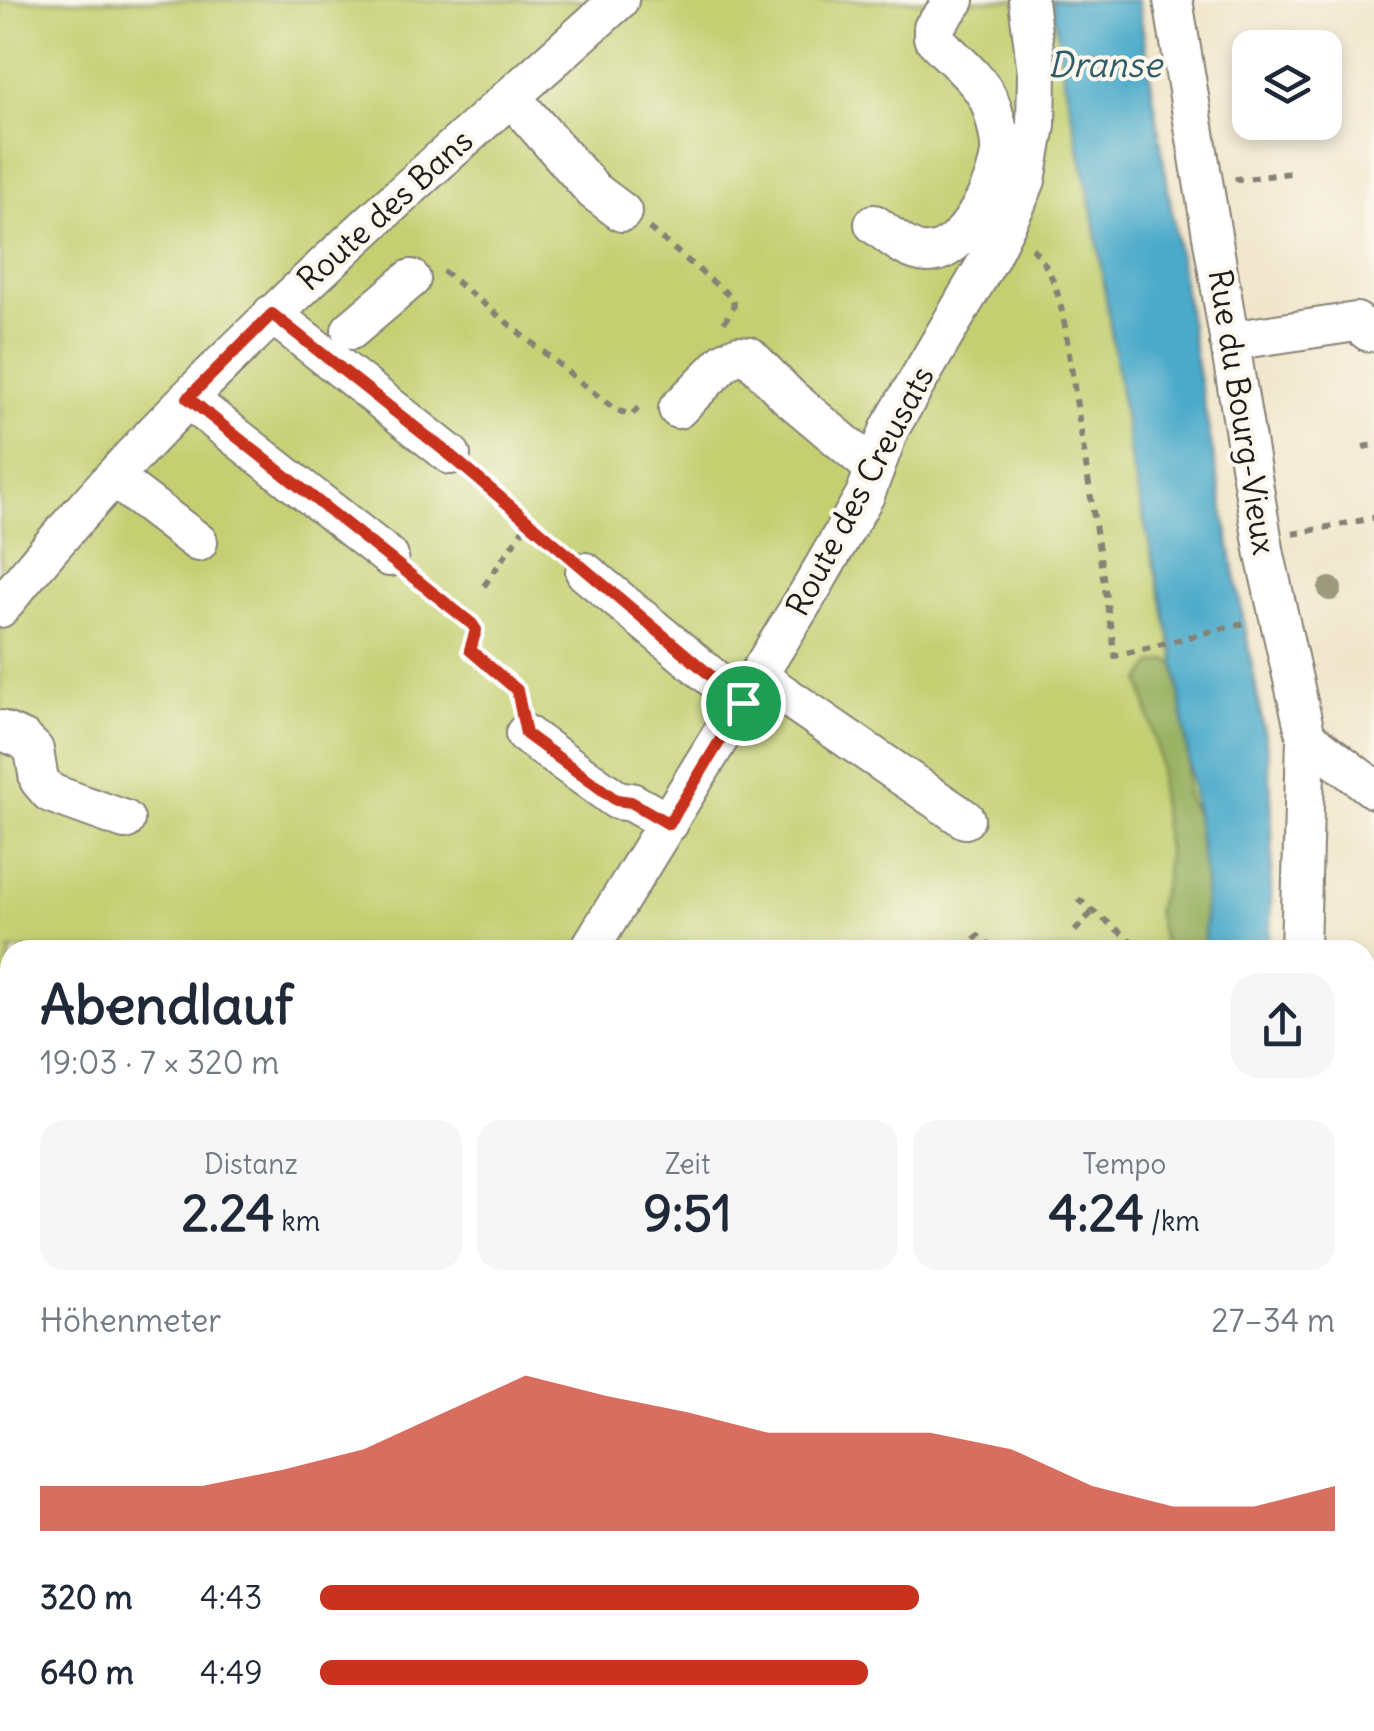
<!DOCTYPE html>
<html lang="de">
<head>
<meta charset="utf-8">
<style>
	body { margin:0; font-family:Delius,sans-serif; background:#f6f6f7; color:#1f2937; height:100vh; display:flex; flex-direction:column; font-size:38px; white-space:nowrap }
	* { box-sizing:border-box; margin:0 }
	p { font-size:32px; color:#747a83 }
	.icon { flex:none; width:55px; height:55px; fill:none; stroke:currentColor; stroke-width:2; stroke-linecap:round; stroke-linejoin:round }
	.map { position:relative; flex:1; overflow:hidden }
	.panel { position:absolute; left:0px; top:940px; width:1375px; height:792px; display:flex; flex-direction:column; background:#fff; border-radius:30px 30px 0 0; box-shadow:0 5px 15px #0003 }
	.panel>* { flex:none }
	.controls { position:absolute; left:1232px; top:30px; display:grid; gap:20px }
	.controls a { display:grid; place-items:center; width:110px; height:110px; border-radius:20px; background:#fff; box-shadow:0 5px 15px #0003; font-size:50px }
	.pin { position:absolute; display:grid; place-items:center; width:85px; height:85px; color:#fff; margin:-42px; border:5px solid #fff; border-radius:50%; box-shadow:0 2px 10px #0007 }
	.round { display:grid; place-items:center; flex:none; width:105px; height:105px; border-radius:30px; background:#f6f6f7 }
	.head { display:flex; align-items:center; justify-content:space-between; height:170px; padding:0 40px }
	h1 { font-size:55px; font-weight:700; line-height:75px }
	.figures { display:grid; grid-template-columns:repeat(3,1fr); gap:15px; height:170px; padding:10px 40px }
	.figures div { display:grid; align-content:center; border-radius:25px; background:#f6f6f7; text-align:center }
	.figures b { font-size:50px; font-weight:700 }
	.figures small { font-size:28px; font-weight:400 }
	.figures p { font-size:28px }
	.chart { height:280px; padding:20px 40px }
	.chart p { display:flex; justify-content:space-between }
	.chart svg { width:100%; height:180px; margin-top:10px; fill:#c8321e; opacity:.7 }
	ul { padding:0 40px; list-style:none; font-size:32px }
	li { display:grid; grid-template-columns:160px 120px 1fr; align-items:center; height:75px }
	li i { height:25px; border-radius:12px; background:#c8321e }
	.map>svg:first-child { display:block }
</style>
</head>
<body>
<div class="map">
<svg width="1374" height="1731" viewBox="0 0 1374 1731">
	<rect width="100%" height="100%" fill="#fbf7ec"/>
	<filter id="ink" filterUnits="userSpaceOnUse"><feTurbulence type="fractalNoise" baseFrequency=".01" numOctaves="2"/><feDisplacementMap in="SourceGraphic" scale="20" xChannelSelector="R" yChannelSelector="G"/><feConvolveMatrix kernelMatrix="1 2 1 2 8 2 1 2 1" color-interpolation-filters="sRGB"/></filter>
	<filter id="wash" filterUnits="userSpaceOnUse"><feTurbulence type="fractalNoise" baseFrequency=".0048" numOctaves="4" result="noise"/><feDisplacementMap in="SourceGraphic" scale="40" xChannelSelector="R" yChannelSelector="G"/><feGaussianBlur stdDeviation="2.25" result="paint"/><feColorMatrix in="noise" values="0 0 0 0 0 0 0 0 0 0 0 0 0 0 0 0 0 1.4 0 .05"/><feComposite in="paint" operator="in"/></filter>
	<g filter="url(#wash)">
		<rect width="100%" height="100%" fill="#f1e6cc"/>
		<path fill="#c3d072" stroke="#707647" stroke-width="2.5" d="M0 0H1099L1226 950H10V1722L987 1723 983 1731H0Z"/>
		<path fill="#9ab264" stroke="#5b6740" stroke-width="2.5" d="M1168 660 1182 669 1189 750 1186 794 1210 841 1219 950H1165L1156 911 1166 876 1167 848 1160 800 1159 757 1141 681 1153 664Z
			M238 1723 433 1722 435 1727 432 1731H237Z
			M664 1723H737L745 1731H666Z
			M769 1723H934L931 1731H768Z"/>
		<path fill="#4baaca" stroke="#346373" stroke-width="2.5" d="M1052 0H1138L1193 344 1267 748C1275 815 1272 882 1269 950H1204L1205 880 1174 654 1131 463 1093 213 1063 74Z
			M927 1723H1060L1074 1731H925Z"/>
	</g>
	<g filter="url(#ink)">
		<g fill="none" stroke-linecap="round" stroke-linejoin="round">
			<defs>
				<path id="minor" d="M1173 0 1265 555 1306 737 1374 789
					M511 97 594 191 622 212
					M874 224C888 234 909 253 927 253 965 254 996 185 1000 153 1001 138 996 122 992 108 983 80 952 59 933 37V28L955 0
					M272 314 451 455
					M351 330 411 279
					M1229 341 1356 322 1369 332
					M188 399 389 557
					M678 409 725 361 738 355 749 356 788 396 875 469
					M114 478 198 542
					M585 572 743 703
					M0 608C182 382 404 193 619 0
					M758 677 965 819
					M0 730 24 740 34 750 39 780 50 793 125 820
					M525 734 617 800 631 802 669 823
					M589 950 811 589 865 495 890 428 990 257 1016 204 1026 180 1036 125 1037 73 1028 0
					M1300 950 1306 737
					M0 1043 8 1099 0 1154
					M10 1488 7 1518 10 1564"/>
				<path id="highway" d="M1365 1501 1374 1504
					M96 1731 105 1722
					M162 1731 172 1722"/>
			</defs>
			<use href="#minor" stroke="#868174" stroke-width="42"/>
			<use href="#highway" stroke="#868174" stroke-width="60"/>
			<path stroke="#868174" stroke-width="6" stroke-dasharray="8 8" stroke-linecap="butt" d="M1237 176 1238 180 1290 173
				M649 228 732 298 734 305 724 323
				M1032 248C1054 271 1059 296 1065 327L1115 656 1248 622
				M443 271 614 409 631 415 644 403
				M1363 447 1374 445
				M473 475 561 552
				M1293 534 1374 518
				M411 578 472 624 477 630 470 650 512 683 521 705
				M484 586 528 522
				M1078 899 1143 950
				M1075 931 1093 911
				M962 950 978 936 990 946
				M0 1635 10 1628"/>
			<use href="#minor" stroke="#fff" stroke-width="38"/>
			<use href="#highway" stroke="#f5c16b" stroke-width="55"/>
		</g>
		<circle fill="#9c9a7c" cx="1330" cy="589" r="12"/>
	</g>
	<g fill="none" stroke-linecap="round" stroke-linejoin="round" filter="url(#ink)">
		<defs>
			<path id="route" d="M272 314 450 455 743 703 669 824 631 802 616 800 526 734 517 690 470 650 476 630 472 624 188 398Z"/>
		</defs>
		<use href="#route" stroke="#fff" stroke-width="20"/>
		<use href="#route" stroke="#c8321e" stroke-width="12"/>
	</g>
	<g text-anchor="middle" stroke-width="8" stroke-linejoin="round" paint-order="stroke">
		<g font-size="32" fill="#1c1c1c" stroke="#fbf7ec">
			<text transform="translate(385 210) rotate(-42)" y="11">Route des Bans</text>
			<text transform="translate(1242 412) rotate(81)" y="11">Rue du Bourg-Vieux</text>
			<text transform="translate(860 491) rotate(-62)" y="11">Route des Creusats</text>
		</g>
		<g font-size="35" font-style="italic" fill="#315c6a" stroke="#fbf7ec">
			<text x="1105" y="77">Dranse</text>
		</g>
	</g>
</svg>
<div class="controls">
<a><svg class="icon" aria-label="layers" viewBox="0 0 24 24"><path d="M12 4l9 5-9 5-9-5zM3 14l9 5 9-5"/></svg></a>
</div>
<div class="pin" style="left:743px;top:703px;background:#1e9e55"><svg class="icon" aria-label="arrive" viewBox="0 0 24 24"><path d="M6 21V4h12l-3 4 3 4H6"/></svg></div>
<section class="panel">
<div class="head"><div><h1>Abendlauf</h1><p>19:03 · 7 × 320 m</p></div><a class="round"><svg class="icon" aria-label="share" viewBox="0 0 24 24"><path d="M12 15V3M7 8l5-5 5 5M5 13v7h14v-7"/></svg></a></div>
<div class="figures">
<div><p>Distanz</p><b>2.24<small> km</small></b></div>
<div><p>Zeit</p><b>9:51</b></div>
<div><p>Tempo</p><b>4:24<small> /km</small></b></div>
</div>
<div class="chart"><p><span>Höhenmeter</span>27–34 m</p>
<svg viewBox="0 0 160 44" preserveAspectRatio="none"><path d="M0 44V33L10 33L20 33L30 29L40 24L50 15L60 6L70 11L80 15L90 20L100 20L110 20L120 24L130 33L140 38L150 38L160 33V44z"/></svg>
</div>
<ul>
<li><b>320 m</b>4:43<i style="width:59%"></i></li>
<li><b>640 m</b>4:49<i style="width:54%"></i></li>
</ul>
</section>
</div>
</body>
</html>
